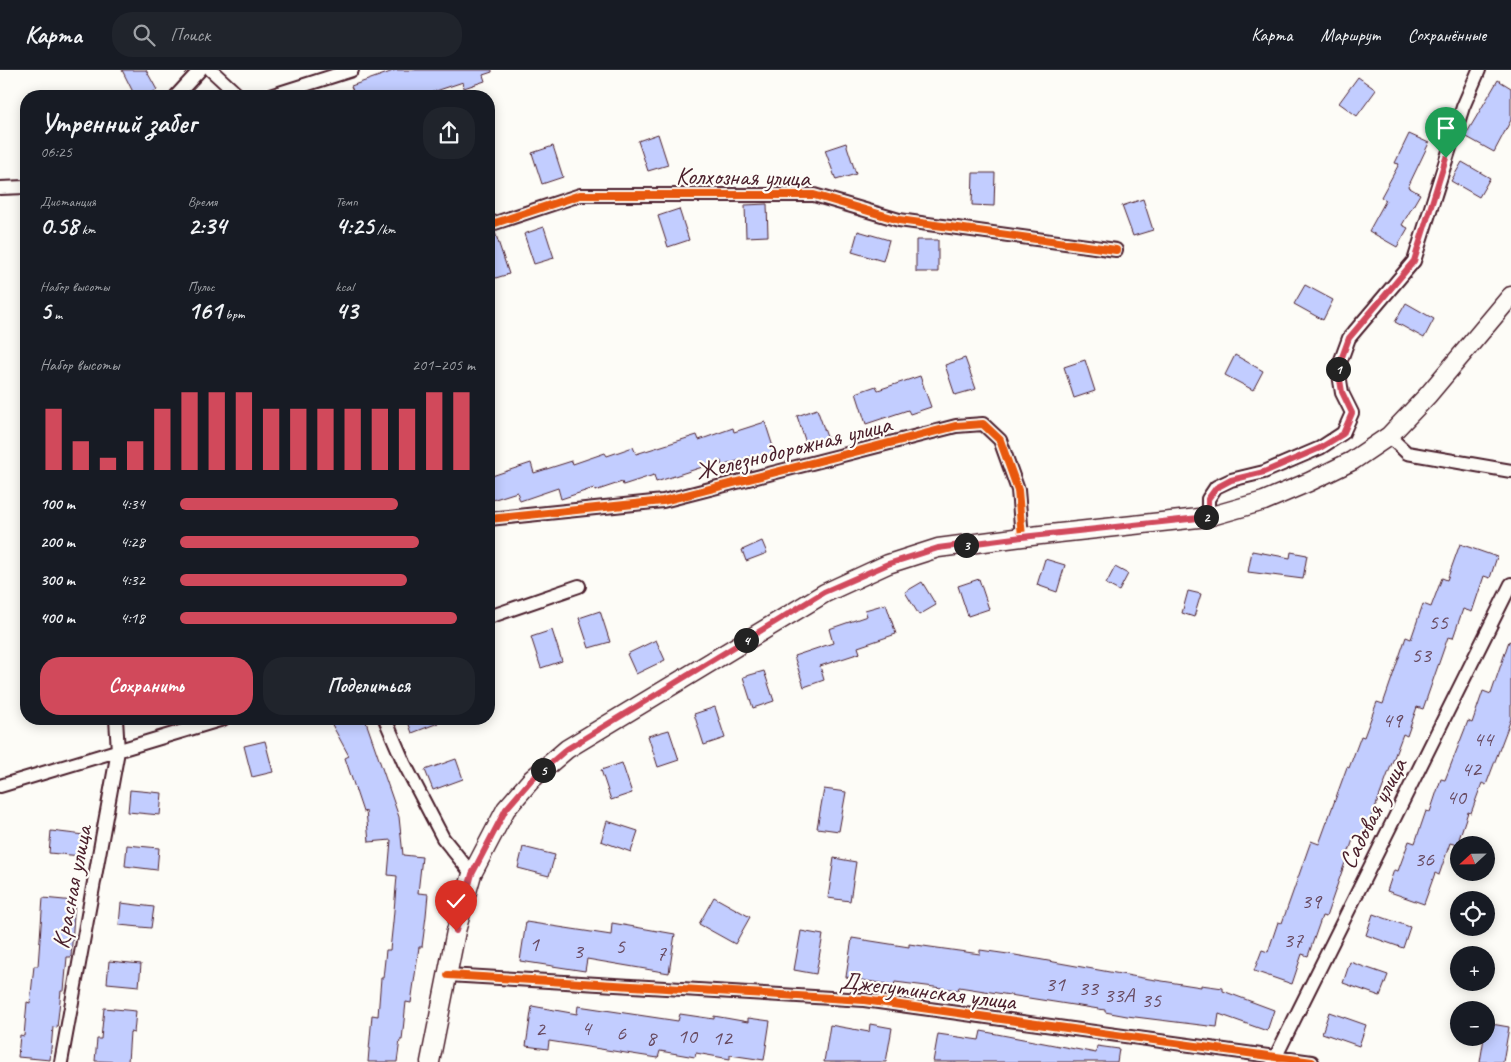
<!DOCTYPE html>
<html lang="ru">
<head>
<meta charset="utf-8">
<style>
	body { margin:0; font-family:Caveat,sans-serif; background:#20242c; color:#f1f3f6; height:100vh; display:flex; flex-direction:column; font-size:19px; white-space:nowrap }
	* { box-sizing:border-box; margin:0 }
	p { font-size:16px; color:#9ea1a6 }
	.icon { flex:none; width:28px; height:28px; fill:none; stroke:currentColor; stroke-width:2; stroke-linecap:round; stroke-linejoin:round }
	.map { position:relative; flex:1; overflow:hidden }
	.panel { position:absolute; left:20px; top:20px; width:475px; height:635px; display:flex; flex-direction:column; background:#171b24; border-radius:20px; box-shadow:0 2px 12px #0003 }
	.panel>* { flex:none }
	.needle { width:32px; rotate:248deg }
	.buttons { position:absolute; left:1450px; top:766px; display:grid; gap:10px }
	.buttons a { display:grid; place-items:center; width:45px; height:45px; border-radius:50%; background:#171b24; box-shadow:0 2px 12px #0003; font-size:25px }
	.pin { position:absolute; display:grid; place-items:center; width:42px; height:42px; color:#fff; margin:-51px -21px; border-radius:50% 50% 50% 0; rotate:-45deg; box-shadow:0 0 5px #0007 }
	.pin .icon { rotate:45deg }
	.km { position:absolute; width:25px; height:25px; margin:-12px; border-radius:50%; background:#222; color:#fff; font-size:14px; line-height:25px; text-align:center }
	.round { display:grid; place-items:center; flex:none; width:52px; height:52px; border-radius:20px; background:#20242c }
	.head { display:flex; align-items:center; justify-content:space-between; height:85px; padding:0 20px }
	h1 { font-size:28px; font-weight:700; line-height:38px }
	.figures { display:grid; grid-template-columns:repeat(3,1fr); gap:8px; height:85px; padding:5px 20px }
	.figures div { display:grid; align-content:center }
	.figures b { font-size:25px; font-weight:700 }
	.figures small { font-size:14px; font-weight:400 }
	.figures p { font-size:14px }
	.chart { height:140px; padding:10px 20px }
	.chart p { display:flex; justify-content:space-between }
	.chart svg { width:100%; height:90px; margin-top:5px; stroke:#d1495b; stroke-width:6 }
	.button { display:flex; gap:10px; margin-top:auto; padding:10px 20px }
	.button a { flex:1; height:58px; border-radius:20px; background:#d1495b; color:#fff; font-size:20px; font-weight:700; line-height:58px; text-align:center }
	.button a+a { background:#20242c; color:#f1f3f6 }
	ul { padding:0 20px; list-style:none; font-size:16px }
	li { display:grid; grid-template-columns:80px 60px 1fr; align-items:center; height:38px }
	li i { height:12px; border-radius:6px; background:#d1495b }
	header { display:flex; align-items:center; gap:30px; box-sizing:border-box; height:70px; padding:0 25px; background:#171b24; border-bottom:1px solid #363941 }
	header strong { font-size:24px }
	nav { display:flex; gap:28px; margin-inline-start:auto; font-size:18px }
	.search { width:350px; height:45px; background:#20242c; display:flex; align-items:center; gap:12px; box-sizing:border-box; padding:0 18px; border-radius:20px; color:#9ea1a6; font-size:19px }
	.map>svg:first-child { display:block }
</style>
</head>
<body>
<header>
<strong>Карта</strong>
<div class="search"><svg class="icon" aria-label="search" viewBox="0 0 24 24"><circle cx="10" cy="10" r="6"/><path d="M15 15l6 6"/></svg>Поиск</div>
<nav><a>Карта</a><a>Маршрут</a><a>Сохранённые</a></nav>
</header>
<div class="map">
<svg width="1511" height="992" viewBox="0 0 1511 992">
	<rect width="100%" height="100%" fill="#fdfcf7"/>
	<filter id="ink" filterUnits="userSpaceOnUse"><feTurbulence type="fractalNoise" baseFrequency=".02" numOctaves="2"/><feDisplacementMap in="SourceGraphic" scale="10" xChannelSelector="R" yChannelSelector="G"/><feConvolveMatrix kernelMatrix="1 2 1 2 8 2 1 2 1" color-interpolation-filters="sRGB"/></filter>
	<g filter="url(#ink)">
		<path fill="#c2cdff" stroke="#4a1f2b" d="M122 0H146L157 20 145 26H135Z
			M396 0H492V2L483 5 485 11 464 18 463 12 421 26H355L351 16Z
			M1358 7 1376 20 1357 46 1339 33Z
			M1498 10 1511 18V50L1494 82 1465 66Z
			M658 64 668 95 648 101 638 71Z
			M1409 64 1429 73 1408 117 1420 124 1402 155 1408 158 1397 177 1369 161 1386 130 1381 127 1399 94 1395 93Z
			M846 73 856 104 836 110 825 80Z
			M553 76 563 107 542 114 532 83Z
			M1462 92 1490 108 1479 127 1451 111Z
			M973 103H995L994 136 972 135Z
			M1143 129 1153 160 1133 166 1122 136Z
			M767 134 768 166 746 167 745 135Z
			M679 139 689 170 668 177 658 146Z
			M544 157 554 188 534 194 524 164Z
			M858 161 889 170 883 191 852 182Z
			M495 162 509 204 489 210V163Z
			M916 170H938V202H916Z
			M1305 215 1333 230 1323 250 1294 234Z
			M1406 233 1434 249 1424 268 1395 252Z
			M1235 285 1263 301 1253 320 1225 305Z
			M965 288 976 319 955 325 945 295Z
			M1085 290 1095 321 1074 328 1064 297Z
			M920 306 931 337 910 344 908 340 866 354 856 323 876 316 878 320Z
			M817 339 828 370 807 376 797 346Z
			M765 352 775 383 754 390 753 386 722 396 721 391 656 412 654 405 623 415 622 412 595 421 594 418 561 429 558 418 520 431 517 422 489 431V407L531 393 534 403 572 391 573 394 605 383 607 386 633 377 636 384 697 365 699 370 733 358 734 362Z
			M762 471 767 483 746 491 742 480Z
			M1460 474 1497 487 1490 508 1484 506 1472 542 1463 539 1453 568 1448 567 1423 639 1417 637 1407 666 1403 664 1364 767 1355 764 1326 847 1322 846 1308 886 1302 884 1292 914 1254 901 1262 880 1268 882 1278 852 1282 853 1311 771 1319 774 1347 697 1349 698 1361 666 1364 667 1377 632 1383 634 1406 567 1411 569 1423 534 1431 537 1442 508 1447 510Z
			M1252 481 1290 488 1291 482 1307 485 1303 509 1248 502Z
			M1045 489 1065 495 1057 522 1037 515Z
			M1115 497 1128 504 1119 521 1106 514Z
			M979 509 989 539 968 546 958 516Z
			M922 512 936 535 919 545 905 522Z
			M1188 521 1201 524 1194 547 1182 543Z
			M886 534 896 564 858 577 860 583 820 596 824 610 804 617 794 586 833 573 829 559 867 546 865 540Z
			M600 541 610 572 589 578 579 548Z
			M552 560 562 591 541 598 531 567Z
			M656 570 665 590 636 604 627 584Z
			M1509 571 1511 572V649L1486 715 1482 713 1471 743 1468 742 1457 775 1450 773 1439 805 1435 803 1424 834 1387 821 1394 800 1398 801 1409 771 1415 773 1426 741 1430 742 1441 709 1445 710 1468 651 1472 653 1483 621 1491 624Z
			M764 601 774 631 753 638 743 607Z
			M715 637 725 668 704 675 694 644Z
			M329 649H365L399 747 403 785 422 787 418 823 428 824 426 846 422 877H419L411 933 406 932 402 970H400L397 992H368L372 945 378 946 381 908H383L386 880H390L393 852 397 806 388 805 391 770 369 772 366 741 363 742 345 688 349 686Z
			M407 649H446V650L412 663Z
			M669 660 679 690 658 697 648 666Z
			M265 671 273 702 252 707 244 676Z
			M456 689 463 709 433 720 425 700Z
			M622 693 632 723 611 730 601 700Z
			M824 719 846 722 839 761 817 758Z
			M130 720 162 723 160 745 128 742Z
			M607 751 638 761 631 782 601 771Z
			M51 761 84 765 81 786 49 783Z
			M127 775 159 778 157 800 125 796Z
			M523 777 555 785 549 806 518 798Z
			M834 788 856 792 850 831 828 828Z
			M714 827 750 847 735 874 699 854Z
			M43 828 75 831 71 887H67L64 921H61L57 958 53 957 50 990 18 987 20 965 24 966 27 932 30 933 34 896H38Z
			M121 833 154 837 151 858 119 855Z
			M1373 844 1410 857 1403 878 1366 865Z
			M526 852 611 865 612 853 675 864 669 903 587 889 585 901 520 891Z
			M801 861 823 865 816 904 794 900Z
			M852 868 909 877V874L980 884V880L1015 885 1143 908 1201 917V915L1223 918V921L1274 940 1267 961 1219 944 1217 957 1127 946 1105 942V940L959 917 958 920 895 912 894 915 867 911 846 907Z
			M109 891 141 894 139 916 107 913Z
			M1350 892 1388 905 1380 926 1343 913Z
			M532 936 577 944 578 936 678 951 680 944 714 949V946L748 952V948L770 951 764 990 730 985V989L696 983 695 987 660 981 658 988 549 971 548 979 526 976Z
			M104 938 136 941 134 963 130 962 128 992 95 991 97 969H101Z
			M1329 942 1366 955 1359 976 1322 963Z
			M1486 953 1509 957 1503 992H1480L1484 968H1486Z
			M870 954 892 958 886 992H824L830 955 869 962Z
			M981 961 1096 983 1097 976 1119 979 1117 992H933L938 964 979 970Z"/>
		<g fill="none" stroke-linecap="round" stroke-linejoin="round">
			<defs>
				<path id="minor" d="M211 0 239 26
					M176 26 200 0
					M270 26 352 0
					M0 118 26 117
					M489 155 580 125H814L899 150 1116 180
					M1389 366 1407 383 1511 401
					M1208 447V429L1216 417 1231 410 1264 402 1320 378 1343 363 1352 343 1342 323 1338 298 1349 268 1414 191 1463 37 1479 0
					M489 449 663 431 956 356 983 354 1000 370 1018 420 1022 467
					M489 547 579 516
					M385 649 404 693 443 768 472 804
					M0 716 223 649
					M448 905 864 930 1312 992
					M61 992 118 681 116 649
					M1273 992 1511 514"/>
				<path id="secondary" d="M430 992 456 861 472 804 506 739 532 709 567 679 825 523 888 494 938 478 1022 467 1208 447 1264 431 1309 412 1352 391 1389 366 1428 325 1511 226"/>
			</defs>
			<use href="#minor" stroke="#4a1f2b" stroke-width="16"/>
			<use href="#secondary" stroke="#4a1f2b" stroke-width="21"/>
			<use href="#minor" stroke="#fdfcf7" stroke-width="12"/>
			<use href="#secondary" stroke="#fdfcf7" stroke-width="18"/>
			<defs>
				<path id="cycleway" d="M489 155 580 125H814L899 150 1116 180
					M489 449 663 431 956 356 983 354 1000 370 1018 420 1022 467
					M448 905 864 930 1312 992"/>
			</defs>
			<use href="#cycleway" stroke="#fdfcf7" stroke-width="11"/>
			<use href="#cycleway" stroke="#e8590c" stroke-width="8"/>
		</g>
	</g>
	<g fill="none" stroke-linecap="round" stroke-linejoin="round" filter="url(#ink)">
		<defs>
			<path id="route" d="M456 861 472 804 506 739 532 709 567 679 824 522 888 494 938 478 1022 467 1208 447V429L1216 418 1231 410 1264 402 1320 378 1343 364 1352 343 1342 322 1338 298 1349 268 1414 191 1446 88"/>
		</defs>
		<use href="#route" stroke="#fff" stroke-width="10"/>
		<use href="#route" stroke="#d1495b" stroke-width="6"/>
	</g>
	<g text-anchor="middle" stroke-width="4.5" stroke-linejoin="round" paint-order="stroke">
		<g font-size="22" fill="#684a60">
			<text x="1438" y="559">55</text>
			<text x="1421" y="592">53</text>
			<text x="1392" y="657">49</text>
			<text x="1483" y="676">44</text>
			<text x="1471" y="706">42</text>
			<text x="1456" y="734">40</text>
			<text x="1424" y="796">36</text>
			<text x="1311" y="838">39</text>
			<text x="1293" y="877">37</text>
			<text x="534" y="881">1</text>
			<text x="620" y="883">5</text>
			<text x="578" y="888">3</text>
			<text x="661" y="890">7</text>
			<text x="1055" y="921">31</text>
			<text x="1088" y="925">33</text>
			<text x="1119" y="932">33А</text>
			<text x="1151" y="937">35</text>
			<text x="586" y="965">4</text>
			<text x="540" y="966">2</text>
			<text x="621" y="970">6</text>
			<text x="687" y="973">10</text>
			<text x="651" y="975">8</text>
			<text x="722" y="975">12</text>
		</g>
		<g font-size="25" fill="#4a1f2b" stroke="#fdfcf7">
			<text transform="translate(743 106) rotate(1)" y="9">Колхозная улица</text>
			<text transform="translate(793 377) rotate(-14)" y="9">Железнодорожная улица</text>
			<text transform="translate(1372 743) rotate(-63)" y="9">Садовая улица</text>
			<text transform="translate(71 817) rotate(-79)" y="9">Красная улица</text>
			<text transform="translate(928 920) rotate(7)" y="9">Джегутинская улица</text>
		</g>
	</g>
</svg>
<div class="buttons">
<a><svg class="needle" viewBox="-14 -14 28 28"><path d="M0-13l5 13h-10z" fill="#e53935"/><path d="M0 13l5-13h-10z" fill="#9ea1a6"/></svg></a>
<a><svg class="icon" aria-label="locate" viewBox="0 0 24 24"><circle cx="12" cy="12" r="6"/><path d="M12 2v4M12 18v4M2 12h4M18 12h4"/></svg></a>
<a>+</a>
<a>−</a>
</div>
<div class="pin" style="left:1446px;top:88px;background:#1e9e55"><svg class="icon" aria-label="arrive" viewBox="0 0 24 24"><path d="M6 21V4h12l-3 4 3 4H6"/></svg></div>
<div class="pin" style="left:456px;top:861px;background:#d93025"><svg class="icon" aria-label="check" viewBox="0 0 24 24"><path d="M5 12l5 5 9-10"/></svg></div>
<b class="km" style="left:1338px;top:299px">1</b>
<b class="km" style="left:1206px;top:447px">2</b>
<b class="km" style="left:966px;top:475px">3</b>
<b class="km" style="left:746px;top:570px">4</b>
<b class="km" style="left:543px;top:700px">5</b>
<section class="panel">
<div class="head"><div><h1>Утренний забег</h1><p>06:25</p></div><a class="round"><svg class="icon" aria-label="share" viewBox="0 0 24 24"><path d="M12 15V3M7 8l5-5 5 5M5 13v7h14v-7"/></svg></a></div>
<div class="figures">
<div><p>Дистанция</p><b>0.58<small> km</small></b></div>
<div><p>Время</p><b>2:34</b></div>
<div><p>Темп</p><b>4:25<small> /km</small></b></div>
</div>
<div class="figures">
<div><p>Набор высоты</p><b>5<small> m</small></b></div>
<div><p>Пульс</p><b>161<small> bpm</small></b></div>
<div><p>kcal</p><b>43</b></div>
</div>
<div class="chart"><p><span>Набор высоты</span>201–205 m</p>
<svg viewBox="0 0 160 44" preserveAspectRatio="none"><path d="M5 44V14M15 44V30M25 44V38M35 44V30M45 44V14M55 44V6M65 44V6M75 44V6M85 44V14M95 44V14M105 44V14M115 44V14M125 44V14M135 44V14M145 44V6M155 44V6"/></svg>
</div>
<ul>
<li><b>100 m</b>4:34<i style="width:74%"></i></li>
<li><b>200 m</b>4:28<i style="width:81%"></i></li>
<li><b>300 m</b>4:32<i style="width:77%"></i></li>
<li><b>400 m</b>4:18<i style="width:94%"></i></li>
</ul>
<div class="button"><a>Сохранить</a><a>Поделиться</a></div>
</section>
</div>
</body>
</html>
